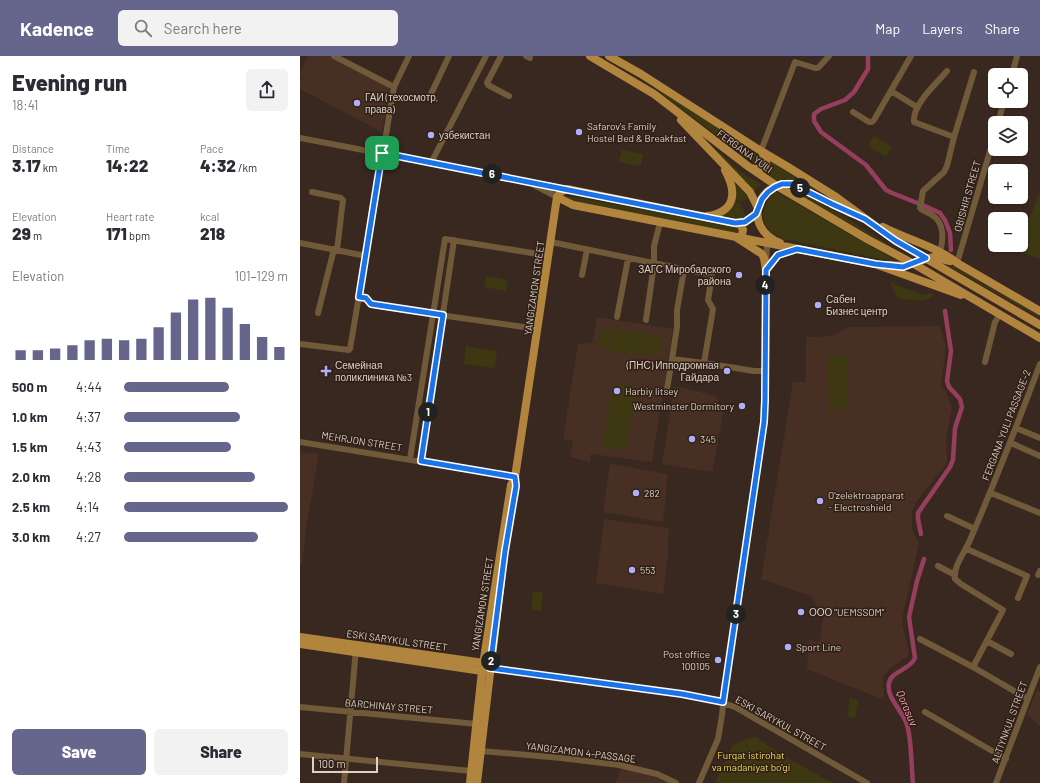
<!DOCTYPE html>
<html lang="en">
<head>
<meta charset="utf-8">
<style>
	body { margin:0; font-family:Barlow,sans-serif; background:#f2f2f3; color:#2b2b33; height:100vh; display:flex; flex-direction:column; font-size:15px; white-space:nowrap }
	* { box-sizing:border-box; margin:0 }
	p { font-size:13px; color:#7c7c81 }
	.icon { flex:none; width:22px; height:22px; fill:none; stroke:currentColor; stroke-width:2; stroke-linecap:round; stroke-linejoin:round }
	.map { position:relative; flex:1; overflow:hidden }
	.side { display:flex; flex-direction:column; background:#fff; width:300px }
	.side>* { flex:none }
	.fabs { position:absolute; left:688px; top:12px; display:grid; gap:8px }
	.fabs a { display:grid; place-items:center; width:40px; height:40px; border-radius:6px; background:#fff; box-shadow:0 1px 3px #0004; font-size:20px }
	.scale { position:absolute; left:12px; bottom:10px; width:66px; box-sizing:border-box; padding-left:4px; border:2px solid #dbd0ca; border-top:0; font-size:11px; line-height:14px; white-space:nowrap; color:#dbd0ca; -webkit-text-stroke:3px #2f1f15; paint-order:stroke }
	.pin { position:absolute; display:grid; place-items:center; width:34px; height:34px; color:#fff; margin:-17px; border-radius:8px; box-shadow:0 2px 6px #0006 }
	.km { position:absolute; width:20px; height:20px; margin:-10px; border-radius:50%; background:#222; color:#fff; font-size:11px; line-height:20px; text-align:center }
	.round { display:grid; place-items:center; flex:none; width:42px; height:42px; border-radius:6px; background:#f2f2f3 }
	.headline { display:flex; align-items:center; justify-content:space-between; height:68px; padding:0 12px }
	h1 { font-size:22px; font-weight:800; line-height:30px }
	.metrics { display:grid; grid-template-columns:repeat(3,1fr); gap:6px; height:68px; padding:4px 12px }
	.metrics div { display:grid; align-content:center }
	.metrics b { font-size:17px; font-weight:800 }
	.metrics small { font-size:11px; font-weight:400 }
	.metrics p { font-size:11px }
	.chart { height:112px; padding:8px 12px }
	.chart p { display:flex; justify-content:space-between }
	.chart svg { width:100%; height:72px; margin-top:4px; stroke:#66668d; stroke-width:6 }
	.primary-button { display:flex; gap:8px; margin-top:auto; padding:8px 12px }
	.primary-button a { flex:1; height:46px; border-radius:6px; background:#66668d; color:#fff; font-size:16px; font-weight:800; line-height:46px; text-align:center }
	.primary-button a+a { background:#f2f2f3; color:#2b2b33 }
	ul { padding:0 12px; list-style:none; font-size:13px }
	li { display:grid; grid-template-columns:64px 48px 1fr; align-items:center; height:30px }
	li i { height:10px; border-radius:5px; background:#66668d }
	header { display:flex; align-items:center; gap:24px; box-sizing:border-box; height:56px; padding:0 20px; background:#66668d; color:#fff }
	header strong { font-size:19px }
	nav { display:flex; gap:22px; margin-inline-start:auto; font-size:14px }
	.search { width:280px; height:36px; background:#f2f2f3; display:flex; align-items:center; gap:10px; box-sizing:border-box; padding:0 14px; border-radius:6px; color:#7c7c81; font-size:15px }
	main { display:flex; flex:1; min-height:0 }
	.map>svg:first-child { display:block }
</style>
</head>
<body>
<header>
<strong>Kadence</strong>
<div class="search"><svg class="icon" aria-label="search" viewBox="0 0 24 24"><circle cx="10" cy="10" r="6"/><path d="M15 15l6 6"/></svg>Search here</div>
<nav><a>Map</a><a>Layers</a><a>Share</a></nav>
</header>
<main>
<section class="side">
<div class="headline"><div><h1>Evening run</h1><p>18:41</p></div><a class="round"><svg class="icon" aria-label="share" viewBox="0 0 24 24"><path d="M12 15V3M7 8l5-5 5 5M5 13v7h14v-7"/></svg></a></div>
<div class="metrics">
<div><p>Distance</p><b>3.17<small> km</small></b></div>
<div><p>Time</p><b>14:22</b></div>
<div><p>Pace</p><b>4:32<small> /km</small></b></div>
</div>
<div class="metrics">
<div><p>Elevation</p><b>29<small> m</small></b></div>
<div><p>Heart rate</p><b>171<small> bpm</small></b></div>
<div><p>kcal</p><b>218</b></div>
</div>
<div class="chart"><p><span>Elevation</span>101–129 m</p>
<svg viewBox="0 0 160 44" preserveAspectRatio="none"><path d="M5 44V38M15 44V38M25 44V37M35 44V35M45 44V32M55 44V31M65 44V32M75 44V31M85 44V24M95 44V15M105 44V7M115 44V6M125 44V12M135 44V22M145 44V30M155 44V36"/></svg>
</div>
<ul>
<li><b>500 m</b>4:44<i style="width:64%"></i></li>
<li><b>1.0 km</b>4:37<i style="width:71%"></i></li>
<li><b>1.5 km</b>4:43<i style="width:65%"></i></li>
<li><b>2.0 km</b>4:28<i style="width:80%"></i></li>
<li><b>2.5 km</b>4:14<i style="width:100%"></i></li>
<li><b>3.0 km</b>4:27<i style="width:82%"></i></li>
</ul>
<div class="primary-button"><a>Save</a><a>Share</a></div>
</section>
<div class="map">
<svg width="740" height="727" viewBox="0 0 740 727">
	<rect width="100%" height="100%" fill="#39281f"/>
	<path fill="#473023" d="M8 0H30L90 31 82 76 0 33V26L2 22 0 20V16Z
		M297 261 373 273 352 406 291 398 290 406 270 401 273 385 263 383 278 288 292 287Z
		M640 270 645 288V302L641 323V330L646 336 652 353 646 382 647 405 644 411 616 446 612 455V473L619 488 603 558 602 568 609 594 608 600 589 613 583 621 584 644 507 613 509 584 520 586 523 561 511 540 461 523 493 326H506V281L532 280 549 271Z
		M374 330 416 340 423 358 412 416 362 408Z
		M0 396 19 398 6 473 2 509H0Z
		M310 408 368 418 363 466 303 456Z
		M304 463 369 472 368 484V500L363 538 296 527Z
		M737 634 740 636V670L727 659Z
		M321 713 349 718 368 727H315Z"/>
	<path fill="#3d3812" d="M359 33 460 100 464 105 460 110 457 109C423 85 391 59 358 35Z
		M574 80 592 91 586 101 568 90Z
		M405 86 425 101 440 116 461 128 453 136Z
		M322 94 343 98 341 110 319 106Z
		M469 104 531 145 494 125 485 123 476 124 461 115Z
		M433 124 448 141 442 146 433 142Z
		M487 132 496 134 538 157 607 200Z
		M740 135V203L717 195 719 189H721V185Z
		M476 136 600 207 483 183C460 174 457 152 476 136Z
		M266 140 439 170 441 175 437 178 274 147Z
		M433 144 441 148 446 161 438 163 420 159Z
		M643 207 649 208 740 260V262Z
		M186 220 208 224 206 235 184 231Z
		M590 225 594 228 623 239 631 237 634 238 630 243 619 245 597 242Z
		M312 272 350 278 347 300 308 294Z
		M300 273 310 275 308 291 298 290Z
		M351 281 362 282 360 299 349 298Z
		M166 290 197 295 195 312 164 308Z
		M547 299 548 352 529 355 528 301Z
		M313 327 337 331 326 395 302 391Z
		M233 535 243 537 241 555 231 554Z
		M550 642 558 644 555 662 547 661Z
		M456 681 485 701 533 727H415L432 690 444 684Z"/>
	<g fill="none" stroke-linecap="round" stroke-linejoin="round">
		<path stroke="#963e5e" stroke-width="4.5" d="M568 0V13L554 36 545 44 521 53 514 58V65L521 76 566 109 586 134 592 137 625 150 640 157 645 164 650 177 651 194
			M621 478 618 463V457L650 411 653 404 655 372 662 351 660 343 649 331 647 325 651 295 645 255
			M613 727C611 710 612 680 606 666 601 653 586 641 589 627 591 615 610 614 615 602L609 561 617 525 624 503"/>
		<path stroke="#705a3a" stroke-width="6" d="M34 0 94 31
			M201 0 187 27 188 29 209 40
			M226 0 230 2
			M647 15C636 28 612 49 614 66L654 81
			M712 19 717 0
			M591 35 617 51
			M131 38 149 0
			M553 56 569 66H572L574 64 611 0
			M698 67 704 45
			M0 82 267 133
			M461 95 495 6 515 12H518L529 0
			M131 107 186 0
			M234 129 257 141
			M12 136 41 142 43 144 37 194
			M251 186 412 219 408 244 413 253 404 307 454 315H465
			M0 187 66 200
			M640 195C644 183 644 166 632 159 628 156 623 156 620 152L623 135 644 116 647 110 654 81 674 16
			M657 207 695 78
			M384 214 377 254V271L372 303 404 307
			M282 219 287 194
			M59 241 66 242 71 248 77 250 238 273
			M18 257 34 193
			M317 261 328 203
			M346 264 354 208V190L360 167
			M0 288 49 294 50 293 94 31 109 0
			M685 306 695 266 700 258
			M367 333 372 303
			M716 372 740 382
			M0 386 215 421
			M711 387 740 400
			M110 403 145 183 238 198 250 194
			M121 405 154 184
			M691 437 740 457
			M647 460 675 473
			M667 493 727 520 718 542
			M638 510 655 519
			M738 519 740 515
			M620 583 673 611 728 643
			M687 585 711 598
			M673 611 703 554 661 528 655 523C653 510 665 496 670 484 695 426 718 367 740 308
			M190 612 383 638 411 643 435 651 567 727
			M0 651 177 668
			M625 656 706 703
			M181 695 261 702 319 709 357 718 376 727
			M0 698 171 715
			M44 727 56 593
			M399 727 418 683 422 659 425 633 463 373 465 351V228L467 188
			M696 727 740 611"/>
		<path stroke="#b2853e" stroke-width="8" d="M290 0 354 38 449 111 477 130 567 183 614 208 740 282
			M309 0 341 18 461 95 488 111 536 141 596 185 740 269
			M381 64 450 136 458 152
			M451 112 458 113 465 110 466 105 462 96
			M257 141 273 149 575 208 661 239
			M407 160C436 156 437 136 425 114
			M435 167 441 169 443 174 442 179 437 182 462 198 464 202 466 214
			M583 171C606 183 638 191 657 207L740 255
			M480 187C441 171 458 124 492 128L551 157
			M588 209 605 210 626 203 634 201 650 205
			M466 214 478 199 493 194
			M0 581 184 607 188 610
			M0 588 182 615 186 614
			M170 727 182 615 211 429 215 421 219 395 257 141 261 136 267 133 435 167 445 166 457 158
			M177 727 201 525"/>
	</g>
	<g fill="none" stroke-linecap="round" stroke-linejoin="round">
		<defs>
			<path id="route" d="M82 97 435 167 445 166 456 158 462 143 468 136 475 131 482 128H492L532 148 565 163 596 185 626 202 603 211 575 208 497 193 478 199 466 214 465 344 464 366 423 646 382 638 190 612 205 495 216 430 215 421 121 405 143 259 71 248 66 242 59 241Z"/>
		</defs>
		<use href="#route" stroke="#fff" stroke-width="8"/>
		<use href="#route" stroke="#1a73e8" stroke-width="5"/>
	</g>
	<g fill="#afaefa" stroke="#2f1f15" stroke-width="1.5">
		<circle cx="57" cy="47" r="4"/>
		<circle cx="279" cy="76" r="4"/>
		<circle cx="131" cy="79" r="4"/>
		<circle cx="439" cy="219" r="4"/>
		<circle cx="518" cy="249" r="4"/>
		<path d="M24 309h4v4h4v4h-4v4h-4v-4h-4v-4h4z"/>
		<circle cx="427" cy="315" r="4"/>
		<circle cx="317" cy="335" r="4"/>
		<circle cx="442" cy="350" r="4"/>
		<circle cx="392" cy="383" r="4"/>
		<circle cx="336" cy="437" r="4"/>
		<circle cx="520" cy="445" r="4"/>
		<circle cx="332" cy="514" r="4"/>
		<circle cx="501" cy="556" r="4"/>
		<circle cx="488" cy="591" r="4"/>
		<circle cx="418" cy="604" r="4"/>
	</g>
	<g text-anchor="middle" stroke-width="3" stroke-linejoin="round" paint-order="stroke">
		<g font-size="10" fill="#dbd0ca" stroke="#2f1f15" text-anchor="start">
			<text x="65" y="45">ГАИ (техосмотр,<tspan x="65" dy="12">права)</tspan></text>
			<text x="287" y="74">Safarov's Family<tspan x="287" dy="12">Hostel Bed &amp; Breakfast</tspan></text>
			<text x="139" y="83">узбекистан</text>
			<text x="431" y="217" text-anchor="end">ЗАГС Миробадского<tspan x="431" dy="12">района</tspan></text>
			<text x="526" y="247">Сабен<tspan x="526" dy="12">Бизнес центр</tspan></text>
			<text x="35" y="313">Семейная<tspan x="35" dy="12">поликлиника №3</tspan></text>
			<text x="419" y="313" text-anchor="end">(ПНС) Ипподромная<tspan x="419" dy="12">Гайдара</tspan></text>
			<text x="325" y="339">Harbiy litsey</text>
			<text x="434" y="354" text-anchor="end">Westminster Dormitory</text>
			<text x="400" y="387">345</text>
			<text x="344" y="441">282</text>
			<text x="528" y="443">O'zelektroapparat<tspan x="528" dy="12">- Electroshield</tspan></text>
			<text x="340" y="518">553</text>
			<text x="509" y="560">ООО "UEMSSOM"</text>
			<text x="496" y="595">Sport Line</text>
			<text x="410" y="602" text-anchor="end">Post office<tspan x="410" dy="12">100105</tspan></text>
		</g>
		<g font-size="10" fill="#dbd0ca" stroke="#2f1f15">
			<text transform="translate(445 95) rotate(36)" y="4">FERGANA YULI</text>
			<text transform="translate(667 140) rotate(-74)" y="4">OBISHIR STREET</text>
			<text transform="translate(234 232) rotate(-82)" y="4">YANGIZAMON STREET</text>
			<text transform="translate(706 369) rotate(-69)" y="4">FERGANA YULI PASSAGE-2</text>
			<text transform="translate(62 385) rotate(9)" y="4">MEHRJON STREET</text>
			<text transform="translate(182 548) rotate(-81)" y="4">YANGIZAMON STREET</text>
			<text transform="translate(97 584) rotate(8)" y="4">ESKI SARYKUL STREET</text>
			<text transform="translate(89 650) rotate(5)" y="4">BARCHINAY STREET</text>
			<text transform="translate(709 666) rotate(-70)" y="4">ALTIYNKUL STREET</text>
			<text transform="translate(481 667) rotate(29)" y="4">ESKI SARYKUL STREET</text>
			<text transform="translate(281 696) rotate(7)" y="4">YANGIZAMON 4-PASSAGE</text>
		</g>
		<g font-size="10" fill="#f1dd57" stroke="#2f1f15">
			<text x="451" y="703">Furqat istirohat<tspan x="451" dy="12">va madaniyat bo'gi</tspan></text>
		</g>
		<g font-size="11" font-style="italic" fill="#fe9cba" stroke="#2f1f15">
			<text transform="translate(607 652) rotate(67)" y="4">Qorasuv</text>
		</g>
	</g>
</svg>
<div class="fabs">
<a><svg class="icon" aria-label="locate" viewBox="0 0 24 24"><circle cx="12" cy="12" r="6"/><path d="M12 2v4M12 18v4M2 12h4M18 12h4"/></svg></a>
<a><svg class="icon" aria-label="layers" viewBox="0 0 24 24"><path d="M12 4l9 5-9 5-9-5zM3 14l9 5 9-5"/></svg></a>
<a>+</a>
<a>−</a>
</div>
<div class="scale">100 m</div>
<div class="pin" style="left:82px;top:97px;background:#1e9e55"><svg class="icon" aria-label="arrive" viewBox="0 0 24 24"><path d="M6 21V4h12l-3 4 3 4H6"/></svg></div>
<b class="km" style="left:128px;top:356px">1</b>
<b class="km" style="left:191px;top:605px">2</b>
<b class="km" style="left:436px;top:558px">3</b>
<b class="km" style="left:465px;top:229px">4</b>
<b class="km" style="left:500px;top:132px">5</b>
<b class="km" style="left:192px;top:118px">6</b>
</div>
</main>
</body>
</html>
